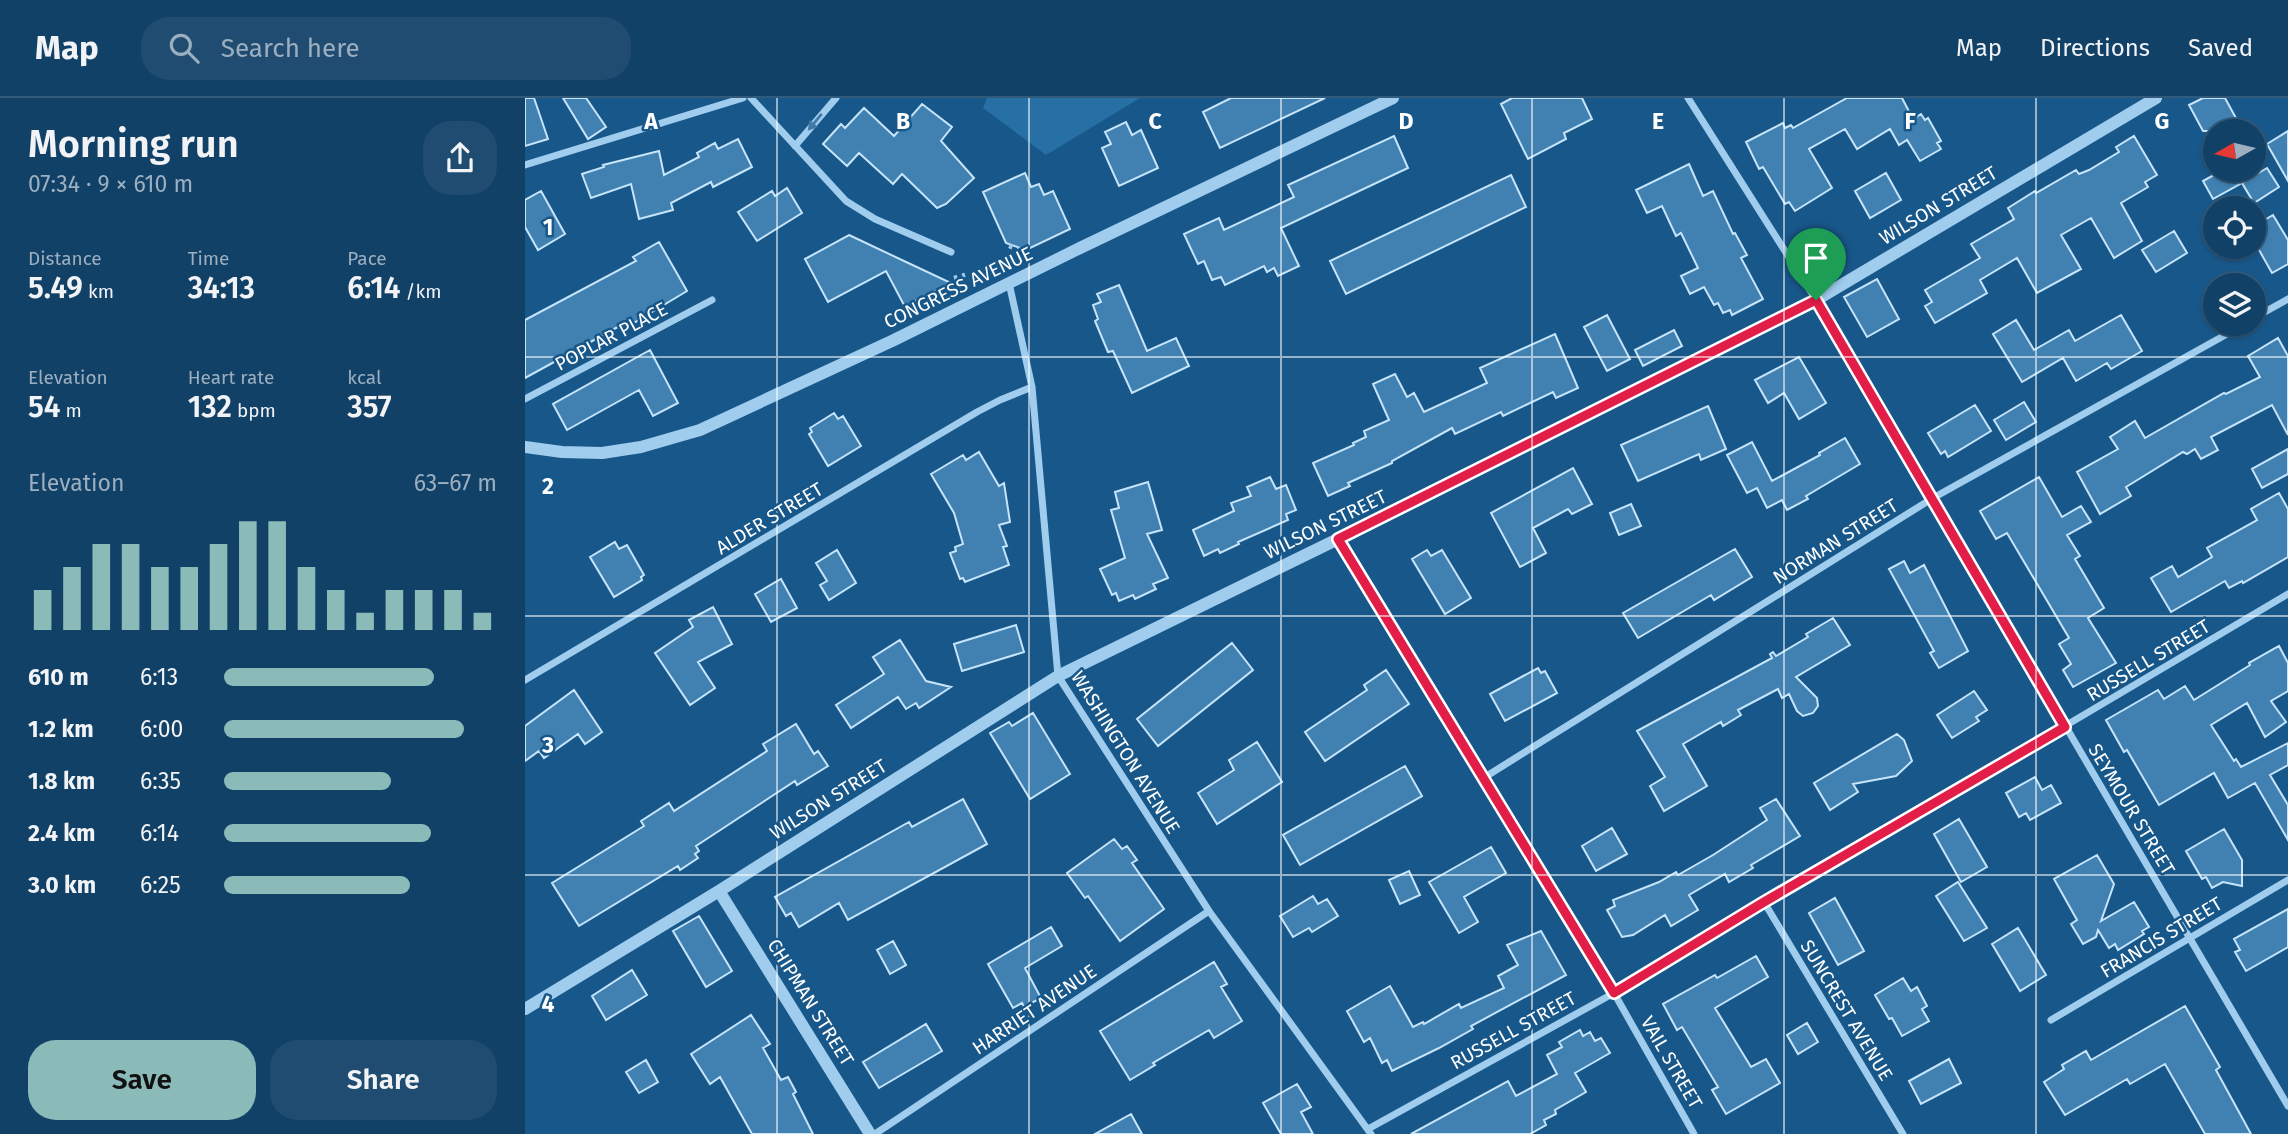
<!DOCTYPE html>
<html lang="en">
<head>
<meta charset="utf-8">
<style>
	body { margin:0; font-family:"Fira Sans",sans-serif; background:#1f4c70; color:#f1f3f6; height:100vh; display:flex; flex-direction:column; font-size:26px; white-space:nowrap }
	* { box-sizing:border-box; margin:0 }
	p { font-size:23px; color:#9cafc0 }
	.icon { flex:none; width:38px; height:38px; fill:none; stroke:currentColor; stroke-width:2; stroke-linecap:round; stroke-linejoin:round }
	.map { position:relative; flex:1; overflow:hidden }
	.drawer { display:flex; flex-direction:column; background:#124167; width:525px }
	.drawer>* { flex:none }
	.needle { width:46px; rotate:262deg }
	.controls { position:absolute; left:1678px; top:21px; display:grid; gap:14px }
	.controls a { display:grid; place-items:center; width:63px; height:63px; border-radius:50%; background:#124167; box-shadow:0 2px 5px #0004,0 0 0 2px #315a7b; font-size:35px }
	.pin { position:absolute; display:grid; place-items:center; width:60px; height:60px; color:#fff; margin:-72px -30px; border-radius:50% 50% 50% 0; rotate:-45deg; box-shadow:0 0 7px #0007 }
	.pin .icon { rotate:45deg }
	.round { display:grid; place-items:center; flex:none; width:74px; height:74px; border-radius:28px; background:#1f4c70 }
	.overview { display:flex; align-items:center; justify-content:space-between; height:119px; padding:0 28px }
	h1 { font-size:38px; font-weight:600; line-height:52px }
	.stats { display:grid; grid-template-columns:repeat(3,1fr); gap:10px; height:119px; padding:7px 28px }
	.stats div { display:grid; align-content:center }
	.stats b { font-size:30px; font-weight:600 }
	.stats small { font-size:19px; font-weight:400 }
	.stats p { font-size:19px }
	.chart { height:196px; padding:14px 28px }
	.chart p { display:flex; justify-content:space-between }
	.chart svg { width:100%; height:126px; margin-top:7px; stroke:#8bbbb9; stroke-width:6 }
	.primary-button { display:flex; gap:14px; margin-top:auto; padding:14px 28px }
	.primary-button a { flex:1; height:80px; border-radius:28px; background:#8bbbb9; color:#111; font-size:28px; font-weight:600; line-height:80px; text-align:center }
	.primary-button a+a { background:#1f4c70; color:#f1f3f6 }
	ul { padding:0 28px; list-style:none; font-size:23px }
	li { display:grid; grid-template-columns:112px 84px 1fr; align-items:center; height:52px }
	li i { height:18px; border-radius:9px; background:#8bbbb9 }
	header { display:flex; align-items:center; gap:42px; box-sizing:border-box; height:98px; padding:0 35px; background:#124167; border-bottom:2px solid #315a7b }
	header strong { font-size:33px }
	nav { display:flex; gap:38px; margin-inline-start:auto; font-size:24px }
	.search { width:490px; height:63px; background:#1f4c70; display:flex; align-items:center; gap:18px; box-sizing:border-box; padding:0 24px; border-radius:28px; color:#9cafc0; font-size:26px }
	main { display:flex; flex:1; min-height:0 }
	.map>svg:first-child { display:block }
</style>
</head>
<body>
<header>
<strong>Map</strong>
<div class="search"><svg class="icon" aria-label="search" viewBox="0 0 24 24"><circle cx="10" cy="10" r="6"/><path d="M15 15l6 6"/></svg>Search here</div>
<nav><a>Map</a><a>Directions</a><a>Saved</a></nav>
</header>
<main>
<section class="drawer">
<div class="overview"><div><h1>Morning run</h1><p>07:34 · 9 × 610 m</p></div><a class="round"><svg class="icon" aria-label="share" viewBox="0 0 24 24"><path d="M12 15V3M7 8l5-5 5 5M5 13v7h14v-7"/></svg></a></div>
<div class="stats">
<div><p>Distance</p><b>5.49<small> km</small></b></div>
<div><p>Time</p><b>34:13</b></div>
<div><p>Pace</p><b>6:14<small> /km</small></b></div>
</div>
<div class="stats">
<div><p>Elevation</p><b>54<small> m</small></b></div>
<div><p>Heart rate</p><b>132<small> bpm</small></b></div>
<div><p>kcal</p><b>357</b></div>
</div>
<div class="chart"><p><span>Elevation</span>63–67 m</p>
<svg viewBox="0 0 160 44" preserveAspectRatio="none"><path d="M5 44V30M15 44V22M25 44V14M35 44V14M45 44V22M55 44V22M65 44V14M75 44V6M85 44V6M95 44V22M105 44V30M115 44V38M125 44V30M135 44V30M145 44V30M155 44V38"/></svg>
</div>
<ul>
<li><b>610 m</b>6:13<i style="width:77%"></i></li>
<li><b>1.2 km</b>6:00<i style="width:88%"></i></li>
<li><b>1.8 km</b>6:35<i style="width:61%"></i></li>
<li><b>2.4 km</b>6:14<i style="width:76%"></i></li>
<li><b>3.0 km</b>6:25<i style="width:68%"></i></li>
</ul>
<div class="primary-button"><a>Save</a><a>Share</a></div>
</section>
<div class="map">
<svg width="1763" height="1036" viewBox="0 0 1763 1036">
	<rect width="100%" height="100%" fill="#185789"/>
	<path fill="#2770a6" d="M462 0H615L521 57 458 10Z"/>
	<path fill="#4081b2" stroke="#c6e4fa" stroke-width="2" d="M0 0H9L23 41 0 48Z
		M38 0H61L81 29 63 41Z
		M706 0H800L695 50 678 14Z
		M987 0H1057L1067 21 1039 35 1041 41 1003 61 976 6Z
		M1322 0H1377L1388 21 1396 16 1400 22 1403 20 1416 43 1412 45 1416 51 1395 63 1382 42 1374 47 1365 31 1332 51 1320 31 1284 51 1307 90 1270 113 1264 104 1260 106 1238 69 1234 71 1221 44 1258 25 1260 30 1266 27 1268 30Z
		M1678 0H1700L1718 33H1678L1664 7Z
		M397 6 427 29 416 43 449 80 421 106 412 110 377 76 368 86 334 55 322 68 298 46 316 26 320 30 339 10 369 38Z
		M601 24 607 37 616 32 633 70 594 88 577 50 586 46 580 34Z
		M1763 33V83L1742 46Z
		M869 38 883 70 756 130 774 168 753 178 749 170 742 174 739 168 700 187 696 179 687 182 679 163 673 166 659 136 694 120 699 132 769 99 763 87Z
		M1609 38 1632 77 1620 84 1623 89 1596 105 1617 143 1589 160 1566 120 1536 137 1556 171 1512 195 1492 160 1455 182 1462 195 1410 225 1400 208 1407 204 1400 192 1455 160 1446 146 1489 121 1483 110 1510 93 1511 95 1551 72 1554 76 1564 72 1594 54 1591 49Z
		M213 41 227 69 188 89 186 84 146 105 148 112 114 121 106 86 66 100 57 76 79 69 78 67 134 53 139 77 174 59 172 55 190 45 193 51Z
		M1164 66 1178 98 1188 93 1208 136 1210 135 1222 157 1216 160 1238 201 1207 217 1205 212 1198 215 1193 205 1189 207 1179 189 1165 196 1156 178 1173 170 1156 135 1151 138 1137 108 1122 115 1111 92Z
		M1742 70 1754 89 1729 105 1717 85Z
		M1698 72H1707L1715 86 1688 101 1678 83Z
		M500 75 506 89 514 86 519 97 528 93 545 131 501 152 481 145 458 94Z
		M1361 75 1376 102 1345 120 1330 93Z
		M986 77 1001 109 821 196 805 163Z
		M262 90 277 115 232 143 213 114 247 93 250 98Z
		M16 93 40 136 13 152 0 129V102Z
		M1748 117 1763 142V166L1747 175 1729 143V128Z
		M1649 133 1662 155 1631 174 1617 152Z
		M324 137 379 163 426 185 380 209 361 173 303 204 280 161Z
		M134 144 162 193 102 229 100 225 0 280V222L111 163 108 159Z
		M1352 181 1374 221 1342 239 1319 199Z
		M594 187 622 253 651 240 664 268 607 295 588 253 583 254 570 223 573 221 568 207 576 204 572 196Z
		M1082 217 1105 261 1082 273 1059 229Z
		M1596 217 1617 253 1586 271 1582 265 1551 283 1538 260 1497 284 1468 236 1491 222 1509 252 1544 232 1550 243Z
		M1149 232 1157 248 1118 268 1110 252Z
		M1030 236 1053 290 1031 300 1028 294 978 318 976 314 930 336 927 330 867 363V365L823 385 825 388 803 398 788 365 829 347 828 345 841 339 839 333 864 322 848 286 870 276 882 299 889 295 899 314 962 285 955 270Z
		M1753 240 1763 258V337L1747 307 1686 339 1693 352 1676 361 1670 351 1662 356 1658 354 1601 389 1606 398 1575 416 1552 374 1593 351 1585 339 1610 323 1620 340 1699 295 1701 296 1735 279 1723 258Z
		M125 252 153 305 128 318 114 292 42 332 28 306Z
		M1274 259 1301 305 1274 321 1259 295 1243 305 1230 282Z
		M1499 304 1511 324 1481 342 1469 322Z
		M1450 307 1466 333 1423 359 1420 353 1416 356 1403 335Z
		M1183 308 1201 351 1176 362 1174 356 1113 383 1096 347Z
		M309 315 313 321 318 318 336 348 303 368 284 336 287 334 285 330Z
		M1320 340 1335 366 1281 398 1283 401 1262 412 1257 402 1242 410 1232 390 1222 395 1202 357 1227 344 1247 383 1295 357 1294 355Z
		M1763 351V376L1737 390 1727 371Z
		M454 354 474 388 479 385 485 424 474 427 482 448 478 449 484 467 440 484 438 480 435 481 425 455 431 453 430 449 438 446 429 415 406 376 438 357 441 362Z
		M1048 370 1067 406 1047 416 1043 411 1008 430 1021 455 995 469 966 415Z
		M745 379 751 391 761 387 771 412 761 416 763 422 713 444 714 446 695 455 693 451 679 458 668 432 709 413 706 405 726 398 722 389Z
		M1514 379 1537 419 1556 408 1566 424 1542 437 1555 458 1550 461 1579 510 1563 520 1591 565 1548 589 1538 572 1546 566 1534 546 1544 540 1482 435 1471 441 1455 413Z
		M623 384 637 432 622 436 643 480 628 486 631 491 610 501 608 497 594 503 591 495 587 497 575 471 600 460 586 412 594 410 590 394Z
		M1754 395 1763 411V459L1718 485 1717 483 1704 490 1700 483 1646 514 1626 480 1647 468 1653 479 1687 459 1682 450 1732 422 1726 411Z
		M1106 406 1116 428 1094 437 1085 415Z
		M90 444 94 451 102 447 119 477 116 479 117 482 89 499 65 459Z
		M1210 451 1227 479 1189 502 1186 497 1113 540 1098 515Z
		M312 452 331 485 304 502 295 487 302 483 291 465Z
		M902 452 906 458 917 452 946 500 920 516 887 461Z
		M1379 463 1385 475 1399 467 1443 553 1414 570 1405 555 1409 553 1364 471Z
		M256 481 272 510 246 524 230 496Z
		M188 509 207 546 173 564 190 590 165 607 130 555 168 529 164 522Z
		M1308 520 1325 547 1271 579 1292 600 1293 608 1288 615 1278 618 1272 613 1264 596 1257 600 1253 591 1213 612 1216 617 1198 628 1196 624 1158 646 1182 688 1139 713 1125 688 1140 679 1112 633 1247 560 1245 556 1248 554 1251 558 1283 539 1281 536Z
		M491 527 499 554 437 573 429 546Z
		M375 542 401 583 426 589 394 610 391 605 381 611 373 599 326 630 311 607 359 576 348 559Z
		M707 545 728 572 633 648 612 621Z
		M1754 548 1763 565V593L1746 603 1761 624 1740 639 1722 605 1686 627 1709 663 1711 661 1716 669 1763 645V667L1745 677 1763 707V742L1730 685 1703 700 1689 675 1634 707 1602 652 1599 654 1581 622 1633 592 1639 601 1660 588 1669 602 1725 567 1724 565Z
		M1013 570 1016 575 1020 573 1032 595 980 623 965 596Z
		M861 572 884 606 800 663 780 634 842 592 839 587Z
		M49 592 77 634 60 646 53 636 19 660 14 653 0 663V628Z
		M1449 593 1462 612 1451 619 1454 623 1427 640 1412 617Z
		M508 615 545 676 505 701 465 635 484 624 487 628Z
		M271 626 289 656 293 653 303 668 272 687 270 683 171 748 174 753 170 756 173 760 155 772 153 768 54 828 27 785 119 728 116 723 144 705 149 713 242 653 238 646Z
		M1372 636 1379 642 1387 663 1371 678 1328 686 1333 694 1305 712 1289 685Z
		M732 644 757 684 692 726 673 695 709 672 704 662Z
		M880 668 897 698 775 767 758 737Z
		M1510 679 1517 692 1526 687 1536 705 1505 722 1501 715 1494 719 1481 695Z
		M438 701 462 746 323 822 314 805 274 829 266 815 261 818 250 799 384 724 387 729Z
		M1251 701 1275 738 1226 767 1228 770 1204 784 1200 776 1164 797 1173 812 1146 828 1140 817 1108 837 1097 839 1082 812 1090 808 1088 802 1134 784 1151 774 1153 777 1188 757 1242 722 1235 710Z
		M1434 721 1462 769 1436 784 1409 736Z
		M1087 730 1102 756 1071 773 1057 748Z
		M1699 731 1717 762V788L1698 784 1687 790 1681 779 1677 781 1661 753Z
		M589 741 597 751 602 748 612 762 607 765 639 811 595 843 563 798 560 800 542 775Z
		M966 749 981 775 939 799 953 824 934 835 904 784Z
		M1572 757 1589 786 1576 823 1609 804 1624 829 1617 833 1619 836 1593 852 1590 846 1584 850 1573 832 1571 839 1558 846 1546 826 1552 822 1529 781Z
		M884 773 895 797 875 806 864 782Z
		M1433 784 1462 830 1439 843 1411 798Z
		M788 798 793 806 802 801 813 818 787 834 784 830 768 839 755 818Z
		M1310 800 1339 853 1313 867 1284 815Z
		M1763 811V849L1721 873 1710 854 1715 852 1709 841Z
		M174 818 207 873 181 889 148 833Z
		M526 829 537 848 500 870 516 900 499 909 497 905 488 910 463 866Z
		M1493 830 1521 877 1495 893 1467 846Z
		M1016 833 1041 877 946 928 948 931 914 950 867 973 862 962 857 965 845 940 839 944 822 913 865 888 888 929 898 924 899 926 934 906 936 910 979 890 973 878 993 867 982 847Z
		M368 843 381 867 365 876 352 852Z
		M1231 858 1243 879 1190 910 1226 969 1241 961 1255 985 1201 1016 1187 992 1193 989 1157 929 1152 932 1138 906 1190 877 1192 880Z
		M689 864 702 886 696 889 717 923 689 940 684 932 628 965 630 967 605 982 575 933Z
		M107 872 122 897 81 922 67 898Z
		M1378 880 1386 893 1392 889 1402 908 1397 911 1404 923 1377 938 1367 920 1364 921 1350 897Z
		M1660 908 1695 969 1691 972 1726 1036H1680L1640 966 1605 986 1602 981 1540 1017 1519 984 1539 971 1537 967 1561 953 1566 962Z
		M226 917 245 946 238 950 256 982 263 979 271 994 268 996 288 1036H227L195 979 185 986 166 956Z
		M1282 925 1293 944 1273 956 1262 937Z
		M401 926 417 953 354 990 338 964Z
		M1055 932 1058 938 1065 934 1070 943 1076 940 1085 955 1050 975 1061 994 1030 1012 1031 1016 1019 1022 1021 1027 1005 1036H886L983 983 991 998 1032 976 1022 957 1037 949 1034 944Z
		M1424 961 1436 985 1396 1006 1384 983Z
		M121 962 133 984 114 995 101 974Z
		M772 986 786 1009 776 1014 788 1036H756L738 1005Z
		M606 1016 617 1036H570Z"/>
	<g fill="none" stroke-linecap="round" stroke-linejoin="round">
		<path stroke="#a0cdee" stroke-width="4.5" stroke-dasharray="3.5 5" stroke-linecap="butt" d="M484 148 494 152
			M429 180 440 177"/>
		<path stroke="#a0cdee" stroke-width="7" d="M226 0 321 103 350 121 426 154
			M1163 0 1291 202 1763 1008
			M270 48 311 0
			M0 67 218 0
			M484 185 507 289 533 578 684 813 846 1036
			M1729 220 1763 201
			M0 301 187 202
			M813 441 1089 895 1169 1036
			M0 582 452 314 475 302 507 289
			M960 679 1408 400 1720 226
			M1239 804 1378 1036
			M1526 922 1763 782
			M843 1031 1089 895 1763 496
			M350 1036 684 813"/>
		<path stroke="#a0cdee" stroke-width="12" d="M0 349 37 354 77 355 116 349 175 332 369 242 555 150 868 0
			M194 793 345 1036
			M0 911 194 793 533 578 813 441 1291 202 1631 0"/>
	</g>
	<defs><path id="oneway-solid" d="M-6-.8H1V-3.2L6.5 0L1 3.2V.8H-6Z" transform="scale(1.75)"/></defs>
	<use fill="#417aa7" href="#oneway-solid" transform="translate(290 24) rotate(130)"/>
	<g fill="none" stroke-linecap="round" stroke-linejoin="round">
		<defs>
			<path id="route" d="M1291 202 1540 629 1239 804 1089 895 813 441Z"/>
		</defs>
		<use href="#route" stroke="#fff" stroke-width="14"/>
		<use href="#route" stroke="#e11d48" stroke-width="9"/>
	</g>
	<path fill="none" stroke="#fff" stroke-width="2" stroke-opacity="0.55" d="M252 0V1036M504 0V1036M756 0V1036M1007 0V1036M1259 0V1036M1511 0V1036M0 259H1763M0 518H1763M0 777H1763"/>
	<g text-anchor="middle" stroke-width="5" stroke-linejoin="round" paint-order="stroke">
		<g font-size="19" fill="#fff" stroke="#185789">
			<text transform="translate(1413 107) rotate(-31)" y="7">WILSON STREET</text>
			<text transform="translate(433 189) rotate(-26)" y="7">CONGRESS AVENUE</text>
			<text transform="translate(86 238) rotate(-28)" y="7">POPLAR PLACE</text>
			<text transform="translate(244 420) rotate(-31)" y="7">ALDER STREET</text>
			<text transform="translate(800 426) rotate(-26)" y="7">WILSON STREET</text>
			<text transform="translate(1310 443) rotate(-32)" y="7">NORMAN STREET</text>
			<text transform="translate(1623 562) rotate(-31)" y="7">RUSSELL STREET</text>
			<text transform="translate(601 654) rotate(58)" y="7">WASHINGTON AVENUE</text>
			<text transform="translate(303 701) rotate(-32)" y="7">WILSON STREET</text>
			<text transform="translate(1607 711) rotate(59)" y="7">SEYMOUR STREET</text>
			<text transform="translate(1636 839) rotate(-31)" y="7">FRANCIS STREET</text>
			<text transform="translate(286 904) rotate(58)" y="7">CHIPMAN STREET</text>
			<text transform="translate(509 911) rotate(-34)" y="7">HARRIET AVENUE</text>
			<text transform="translate(1322 912) rotate(59)" y="7">SUNCREST AVENUE</text>
			<text transform="translate(988 932) rotate(-29)" y="7">RUSSELL STREET</text>
			<text transform="translate(1147 964) rotate(60)" y="7">VAIL STREET</text>
		</g>
	</g>
	<g font-size="23" text-anchor="middle" font-weight="bold" fill="#fff" stroke="#185789" stroke-width="5" stroke-linejoin="round" paint-order="stroke">
		<text x="126" y="31">A</text>
		<text x="378" y="31">B</text>
		<text x="630" y="31">C</text>
		<text x="881" y="31">D</text>
		<text x="1133" y="31">E</text>
		<text x="1385" y="31">F</text>
		<text x="1637" y="31">G</text>
		<text x="23" y="137">1</text>
		<text x="23" y="396">2</text>
		<text x="23" y="655">3</text>
		<text x="23" y="914">4</text>
	</g>
</svg>
<div class="controls">
<a><svg class="needle" viewBox="-14 -14 28 28"><path d="M0-13l5 13h-10z" fill="#e53935"/><path d="M0 13l5-13h-10z" fill="#9cafc0"/></svg></a>
<a><svg class="icon" aria-label="locate" viewBox="0 0 24 24"><circle cx="12" cy="12" r="6"/><path d="M12 2v4M12 18v4M2 12h4M18 12h4"/></svg></a>
<a><svg class="icon" aria-label="layers" viewBox="0 0 24 24"><path d="M12 4l9 5-9 5-9-5zM3 14l9 5 9-5"/></svg></a>
</div>
<div class="pin" style="left:1291px;top:202px;background:#1e9e55"><svg class="icon" aria-label="arrive" viewBox="0 0 24 24"><path d="M6 21V4h12l-3 4 3 4H6"/></svg></div>
</div>
</main>
</body>
</html>
